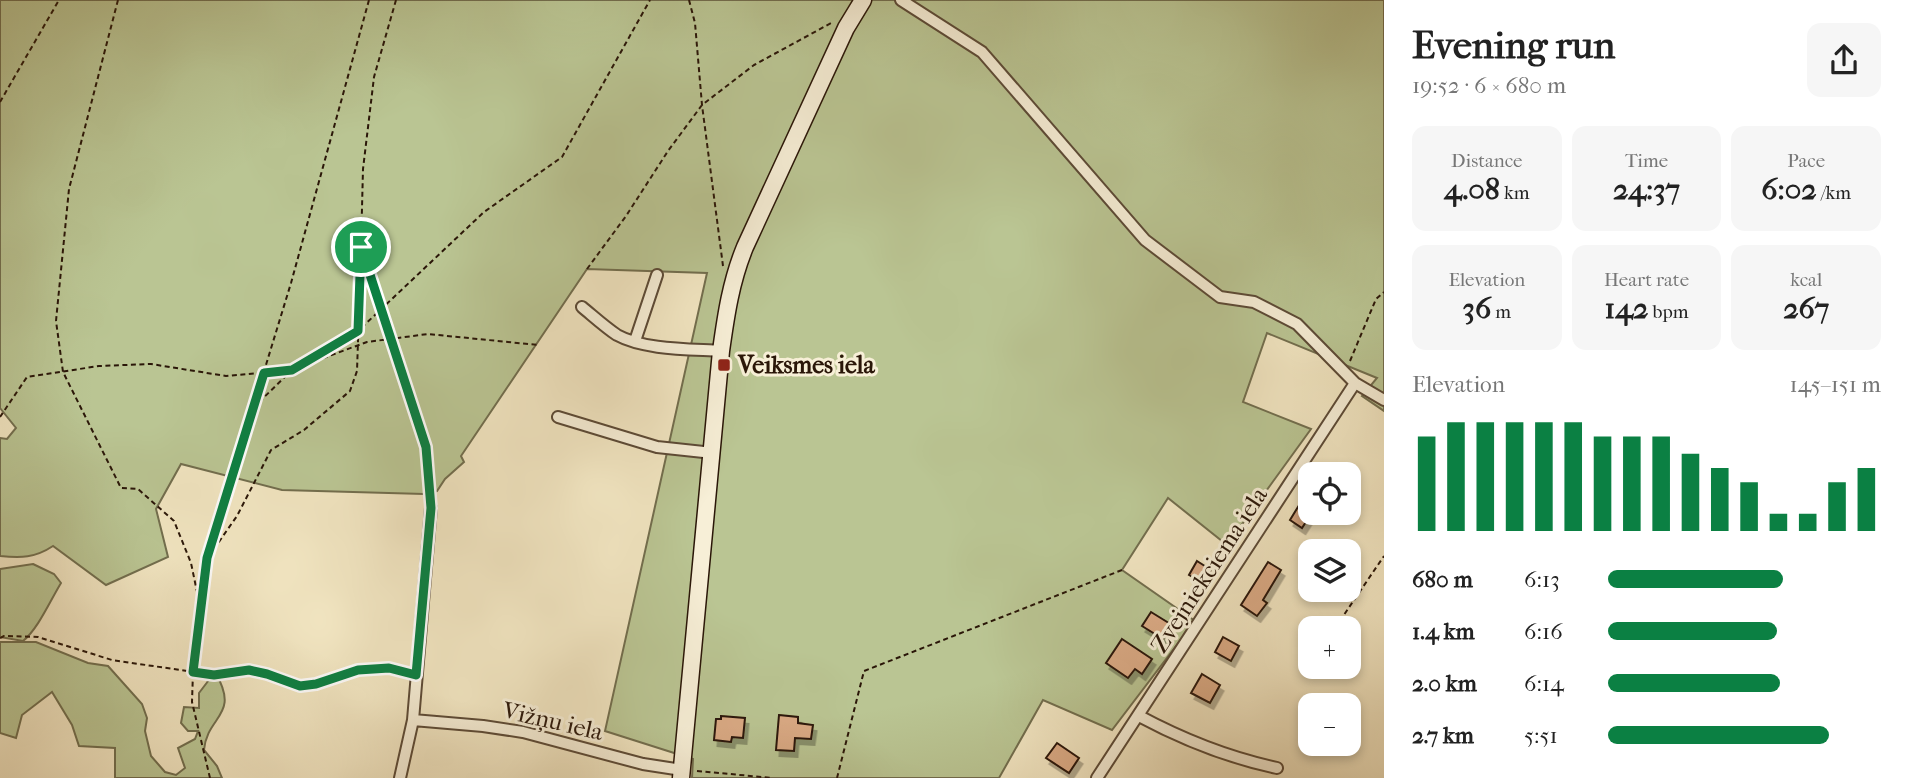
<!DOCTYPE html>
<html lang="en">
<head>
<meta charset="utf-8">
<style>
	body { margin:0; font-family:"IM FELL French Canon",serif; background:#f6f6f6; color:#222; height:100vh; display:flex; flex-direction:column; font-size:26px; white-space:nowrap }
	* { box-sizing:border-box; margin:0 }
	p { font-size:23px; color:#767676 }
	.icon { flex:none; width:38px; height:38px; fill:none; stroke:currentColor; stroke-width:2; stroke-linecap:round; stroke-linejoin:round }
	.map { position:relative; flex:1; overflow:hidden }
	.drawer { display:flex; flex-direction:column; background:#fff; width:525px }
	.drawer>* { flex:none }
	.fabs { position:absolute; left:1298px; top:462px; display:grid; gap:14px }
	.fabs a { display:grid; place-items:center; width:63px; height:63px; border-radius:14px; background:#fff; box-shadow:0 4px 10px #0003; font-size:35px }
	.pin { position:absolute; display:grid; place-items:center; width:60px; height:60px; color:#fff; margin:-30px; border:4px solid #fff; border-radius:50%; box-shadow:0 2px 7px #0007 }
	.round { display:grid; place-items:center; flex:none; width:74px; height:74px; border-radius:14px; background:#f6f6f6 }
	.headline { display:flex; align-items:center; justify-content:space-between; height:119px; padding:0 28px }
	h1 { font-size:38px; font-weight:800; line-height:52px }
	.figures { display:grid; grid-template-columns:repeat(3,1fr); gap:10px; height:119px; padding:7px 28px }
	.figures div { display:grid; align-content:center; border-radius:14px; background:#f6f6f6; text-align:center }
	.figures b { font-size:30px; font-weight:800 }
	.figures small { font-size:19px; font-weight:400 }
	.figures p { font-size:19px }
	.chart { height:196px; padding:14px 28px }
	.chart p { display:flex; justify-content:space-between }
	.chart svg { width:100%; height:126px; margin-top:7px; stroke:#0b8043; stroke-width:6 }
	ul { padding:0 28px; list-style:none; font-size:23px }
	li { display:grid; grid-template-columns:112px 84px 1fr; align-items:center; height:52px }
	li i { height:18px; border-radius:9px; background:#0b8043 }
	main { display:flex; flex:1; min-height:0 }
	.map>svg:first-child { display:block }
</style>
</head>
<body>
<main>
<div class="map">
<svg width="1384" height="778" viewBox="0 0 1384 778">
	<defs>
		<filter id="shadow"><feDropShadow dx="3.5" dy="6" stdDeviation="0" flood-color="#0004"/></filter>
	</defs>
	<rect width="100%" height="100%" fill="#f2e6c2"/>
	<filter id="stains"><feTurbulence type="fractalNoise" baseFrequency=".00286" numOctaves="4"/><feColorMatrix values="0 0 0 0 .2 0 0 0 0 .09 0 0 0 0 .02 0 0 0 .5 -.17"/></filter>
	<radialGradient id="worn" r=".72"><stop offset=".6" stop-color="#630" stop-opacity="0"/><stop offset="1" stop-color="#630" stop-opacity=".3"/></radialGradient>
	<path fill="#bac593" stroke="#726e4e" stroke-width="2" d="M0 0H1384V411L1362 396 1377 378 1267 333 1243 402 1311 429 1227 545 1168 498 1122 570 1195 621 1112 730 1043 700 999 778H692L693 759 605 731 707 273 587 269 461 456 464 462 445 479 437 491 424 494 282 490 181 464 156 509 168 557 106 585 53 546C35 558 21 558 0 556V438L7 439 16 428 0 408Z
		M33 564 54 574 61 583C50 601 38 629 23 641L0 637V569Z
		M0 642H36L88 663 108 666 142 704 147 718 145 731 151 756 165 772 176 775 185 768 178 748 195 739 198 731H188L181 723 184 707 199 708V693L215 672C241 716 207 715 204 750L217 766 222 778H115V748L79 746 72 725 52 692 22 715 16 738 0 733Z"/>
	<path fill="#daaa85" stroke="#2a1608" stroke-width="2" filter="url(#shadow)" d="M1301 502 1311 508V514L1302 528 1290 520Z
		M1197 561 1211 570 1203 583 1189 575Z
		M1268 562 1281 570 1263 600 1267 603 1257 616 1241 605Z
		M1151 612 1172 625 1163 639 1142 626Z
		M1223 637 1239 646 1231 661 1215 652Z
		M1122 639 1152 659 1142 674 1135 669 1128 678 1106 663Z
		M1202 674 1220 685 1210 703 1191 693Z
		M779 715 798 717V723L813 725 811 739 795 738 794 751 776 750Z
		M721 716 745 718 743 738 732 737 731 742 714 740 716 719H721Z
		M1057 743 1079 758 1069 773 1046 758Z"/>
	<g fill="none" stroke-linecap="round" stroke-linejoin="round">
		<defs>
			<path id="minor" d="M901 0 982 52 1145 240 1220 297 1254 302 1297 324 1355 383 1384 400
				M582 307C593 316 605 327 617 335 644 350 690 349 721 351
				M635 341 657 275
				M558 417 657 447 713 453
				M1139 716C1182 739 1230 758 1277 768
				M413 720 483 726 523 732 643 764 682 770
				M400 778 413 720 431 508
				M1097 778 1355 383"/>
			<path id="secondary" d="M681 778 721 351C726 315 731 281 745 247L846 28 863 0"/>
		</defs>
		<use href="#minor" stroke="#5c4a36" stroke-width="14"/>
		<use href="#secondary" stroke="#2a1608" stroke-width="19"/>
		<path stroke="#2a1608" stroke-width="2" stroke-dasharray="5 3.5" stroke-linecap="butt" d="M118 0 69 189 56 321 63 372 121 488 138 489 174 521 191 563 201 611
			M396 0 374 77 363 169 361 247 426 447 429 496
			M689 0 695 23 702 105 723 266
			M0 102 59 0
			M587 269 626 216 668 151 702 105 754 65 833 22
			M1350 361 1376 299 1384 292
			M299 367 367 342 428 334 538 345
			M253 408 292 370 358 331 484 212 562 157 650 0
			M0 417 27 377 99 366 151 364 226 376 291 370
			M209 556 237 516 271 450 304 430 350 391 357 371 361 252
			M1335 628 1384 556
			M0 638 4 636 38 637 112 660 214 675 249 670 267 674 300 686 316 684 358 670 389 668 405 672
			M1313 670 1315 667
			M697 771 773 778
			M210 778 192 702 193 672 207 558 291 283 369 0
			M837 778 864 671 1122 570"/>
		<use href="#minor" stroke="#f7efd7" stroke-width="10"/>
		<use href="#secondary" stroke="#f7efd7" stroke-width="16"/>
	</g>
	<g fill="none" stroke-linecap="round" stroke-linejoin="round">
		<defs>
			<path id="route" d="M361 247 426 447 431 508 416 675 389 668 358 670 316 684 300 686 267 674 249 670 214 675 193 672 207 558 264 373 292 370 358 331Z"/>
		</defs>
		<use href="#route" stroke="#fff" stroke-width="14"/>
		<use href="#route" stroke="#0b8043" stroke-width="9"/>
	</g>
	<rect fill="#8f2418" stroke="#f7efd7" stroke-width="2.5" x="717" y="358" width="14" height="14" rx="3.5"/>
	<g text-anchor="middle" stroke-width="6" stroke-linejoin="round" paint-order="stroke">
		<g font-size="24" font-weight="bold" fill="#2a1608" stroke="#f7efd7" text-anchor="start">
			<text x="738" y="373">Veiksmes iela</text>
		</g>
		<g font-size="24" fill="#2a1608" stroke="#f7efd7">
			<text transform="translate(1209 570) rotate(-57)" y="8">Zvejniekciema iela</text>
			<text transform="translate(553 721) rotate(13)" y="8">Vižņu iela</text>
		</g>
	</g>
	<rect width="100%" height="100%" filter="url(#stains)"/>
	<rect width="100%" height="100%" fill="url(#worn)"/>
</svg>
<div class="fabs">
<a><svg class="icon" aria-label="locate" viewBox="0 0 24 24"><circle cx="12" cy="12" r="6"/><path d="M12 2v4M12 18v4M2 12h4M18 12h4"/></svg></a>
<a><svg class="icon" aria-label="layers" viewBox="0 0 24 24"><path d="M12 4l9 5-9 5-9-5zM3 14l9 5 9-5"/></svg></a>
<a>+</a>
<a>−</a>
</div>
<div class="pin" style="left:361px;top:247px;background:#1e9e55"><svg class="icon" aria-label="arrive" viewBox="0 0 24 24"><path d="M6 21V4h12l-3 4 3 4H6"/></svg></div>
</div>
<section class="drawer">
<div class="headline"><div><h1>Evening run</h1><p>19:52 · 6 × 680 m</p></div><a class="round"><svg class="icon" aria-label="share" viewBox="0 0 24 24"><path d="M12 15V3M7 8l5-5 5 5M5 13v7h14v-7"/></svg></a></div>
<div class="figures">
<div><p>Distance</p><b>4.08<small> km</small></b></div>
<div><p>Time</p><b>24:37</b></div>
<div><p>Pace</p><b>6:02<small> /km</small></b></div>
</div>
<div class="figures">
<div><p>Elevation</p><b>36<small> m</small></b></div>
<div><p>Heart rate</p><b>142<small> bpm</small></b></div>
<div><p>kcal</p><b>267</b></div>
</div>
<div class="chart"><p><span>Elevation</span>145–151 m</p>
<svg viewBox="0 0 160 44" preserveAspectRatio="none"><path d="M5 44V11M15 44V6M25 44V6M35 44V6M45 44V6M55 44V6M65 44V11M75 44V11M85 44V11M95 44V17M105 44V22M115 44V27M125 44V38M135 44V38M145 44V27M155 44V22"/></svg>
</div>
<ul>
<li><b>680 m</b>6:13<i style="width:64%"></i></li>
<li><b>1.4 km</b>6:16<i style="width:62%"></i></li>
<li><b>2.0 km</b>6:14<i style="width:63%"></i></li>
<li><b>2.7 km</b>5:51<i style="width:81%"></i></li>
</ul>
</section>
</main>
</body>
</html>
